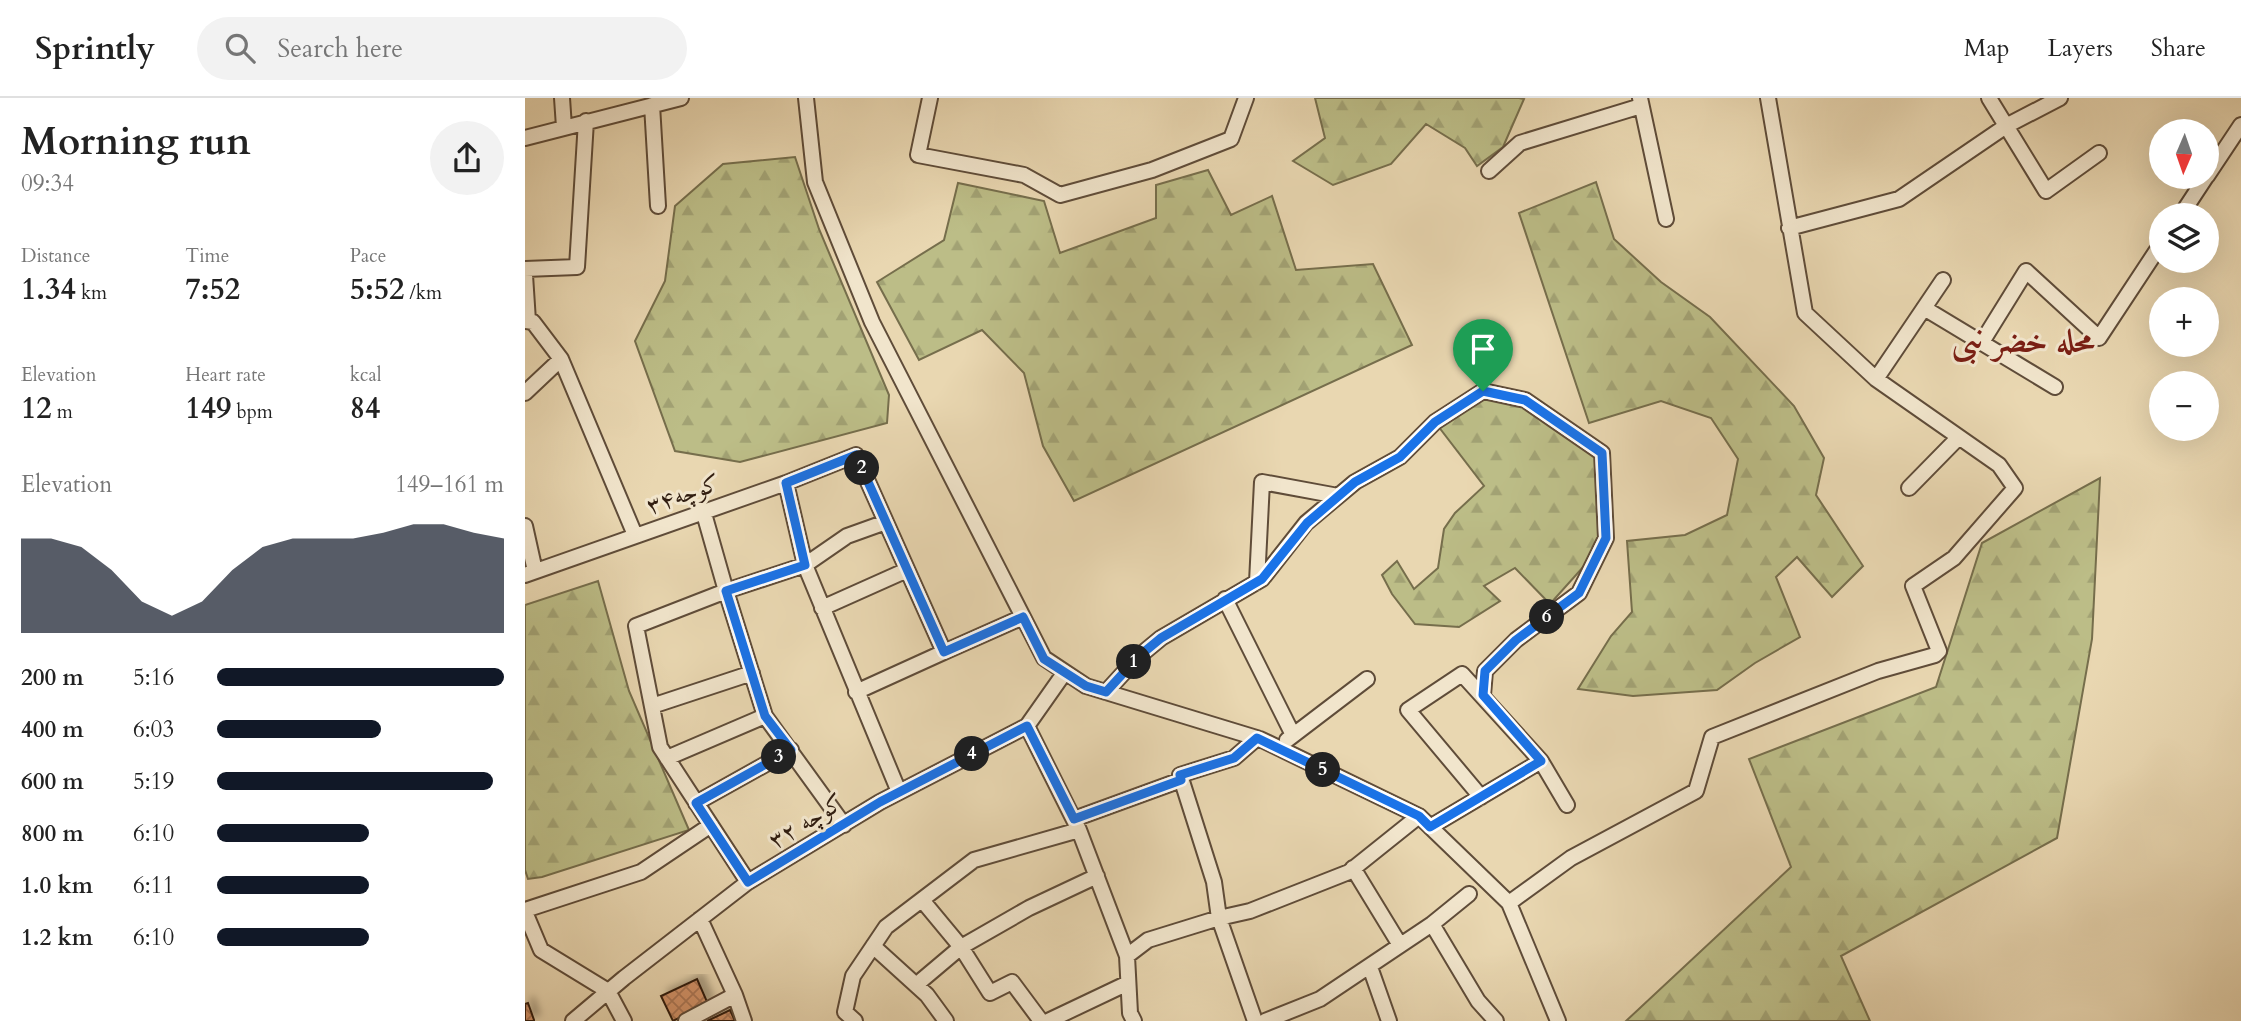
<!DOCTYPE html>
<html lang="en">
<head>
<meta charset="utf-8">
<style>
	body { margin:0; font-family:Cardo,Amiri,serif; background:#f2f2f2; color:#222; height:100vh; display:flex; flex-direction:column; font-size:26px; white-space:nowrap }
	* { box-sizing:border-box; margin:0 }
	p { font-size:23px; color:#767676 }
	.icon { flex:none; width:38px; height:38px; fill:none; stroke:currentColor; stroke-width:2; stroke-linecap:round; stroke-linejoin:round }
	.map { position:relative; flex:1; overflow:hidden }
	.sheet { display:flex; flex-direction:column; background:#fff; width:525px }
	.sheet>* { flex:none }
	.needle { width:46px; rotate:182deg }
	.controls { position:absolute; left:1624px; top:21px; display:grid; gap:14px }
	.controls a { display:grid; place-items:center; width:70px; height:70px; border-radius:50%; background:#fff; box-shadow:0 7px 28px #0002; font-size:35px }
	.pin { position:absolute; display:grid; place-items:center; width:60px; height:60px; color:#fff; margin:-72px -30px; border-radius:50% 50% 50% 0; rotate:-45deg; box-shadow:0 0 7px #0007 }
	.pin .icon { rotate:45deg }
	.km { position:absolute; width:35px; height:35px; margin:-18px; border-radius:50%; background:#222; color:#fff; font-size:19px; line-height:35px; text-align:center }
	.round { display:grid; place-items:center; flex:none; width:74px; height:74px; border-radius:37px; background:#f2f2f2 }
	.summary { display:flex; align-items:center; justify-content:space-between; height:119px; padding:0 21px }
	h1 { font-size:38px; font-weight:700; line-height:52px }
	.figures { display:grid; grid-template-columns:repeat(3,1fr); gap:10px; height:119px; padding:7px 21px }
	.figures div { display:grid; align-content:center }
	.figures b { font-size:30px; font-weight:700 }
	.figures small { font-size:19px; font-weight:400 }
	.figures p { font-size:19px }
	.chart { height:196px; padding:14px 21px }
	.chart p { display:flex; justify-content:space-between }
	.chart svg { width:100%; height:126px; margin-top:7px; fill:#111827; opacity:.7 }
	ul { padding:0 21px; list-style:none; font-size:23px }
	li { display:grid; grid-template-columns:112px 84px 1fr; align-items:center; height:52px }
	li i { height:18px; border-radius:9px; background:#111827 }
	header { display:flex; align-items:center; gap:42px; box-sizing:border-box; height:98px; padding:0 35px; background:#fff; border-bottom:2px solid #e0e0e0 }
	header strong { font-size:33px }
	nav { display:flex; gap:38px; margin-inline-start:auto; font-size:24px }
	.search { width:490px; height:63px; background:#f2f2f2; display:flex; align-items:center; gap:18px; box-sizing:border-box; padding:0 24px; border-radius:38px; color:#767676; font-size:26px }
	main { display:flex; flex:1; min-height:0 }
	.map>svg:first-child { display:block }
</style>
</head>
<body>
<header>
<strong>Sprintly</strong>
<div class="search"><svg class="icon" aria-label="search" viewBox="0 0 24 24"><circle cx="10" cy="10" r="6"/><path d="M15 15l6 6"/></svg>Search here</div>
<nav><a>Map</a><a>Layers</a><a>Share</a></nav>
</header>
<main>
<section class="sheet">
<div class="summary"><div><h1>Morning run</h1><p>09:34</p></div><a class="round"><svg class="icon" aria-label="share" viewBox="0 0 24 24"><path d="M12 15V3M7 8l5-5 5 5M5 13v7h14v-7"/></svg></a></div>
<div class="figures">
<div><p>Distance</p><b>1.34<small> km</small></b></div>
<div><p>Time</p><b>7:52</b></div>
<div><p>Pace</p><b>5:52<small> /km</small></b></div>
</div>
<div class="figures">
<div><p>Elevation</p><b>12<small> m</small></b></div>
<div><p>Heart rate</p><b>149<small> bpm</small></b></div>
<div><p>kcal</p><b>84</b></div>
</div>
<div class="chart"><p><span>Elevation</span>149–161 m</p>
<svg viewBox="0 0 160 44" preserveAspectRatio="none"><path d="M0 44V11L10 11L20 14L30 22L40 33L50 38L60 33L70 22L80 14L90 11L100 11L110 11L120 9L130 6L140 6L150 9L160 11V44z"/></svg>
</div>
<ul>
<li><b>200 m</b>5:16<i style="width:100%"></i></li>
<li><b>400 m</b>6:03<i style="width:57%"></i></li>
<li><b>600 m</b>5:19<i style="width:96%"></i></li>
<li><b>800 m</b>6:10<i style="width:53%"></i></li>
<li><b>1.0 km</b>6:11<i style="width:53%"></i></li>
<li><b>1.2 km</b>6:10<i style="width:53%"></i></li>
</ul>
</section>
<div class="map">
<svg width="1716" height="923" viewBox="0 0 1716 923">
	<defs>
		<pattern id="forest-firs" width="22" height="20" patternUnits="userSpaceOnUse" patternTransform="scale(1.75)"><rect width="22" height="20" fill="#bcbd87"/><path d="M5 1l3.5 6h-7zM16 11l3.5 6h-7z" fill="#a2a274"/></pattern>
		<pattern id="building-cross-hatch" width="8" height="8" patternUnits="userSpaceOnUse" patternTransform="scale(1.75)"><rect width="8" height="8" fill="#d29369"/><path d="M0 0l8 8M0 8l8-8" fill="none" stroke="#ab7755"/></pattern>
		<filter id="shadow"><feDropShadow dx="6" dy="-6" stdDeviation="3.5" flood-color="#0004"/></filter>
	</defs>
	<rect width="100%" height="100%" fill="#e9d7b1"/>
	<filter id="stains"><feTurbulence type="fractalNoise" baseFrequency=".00286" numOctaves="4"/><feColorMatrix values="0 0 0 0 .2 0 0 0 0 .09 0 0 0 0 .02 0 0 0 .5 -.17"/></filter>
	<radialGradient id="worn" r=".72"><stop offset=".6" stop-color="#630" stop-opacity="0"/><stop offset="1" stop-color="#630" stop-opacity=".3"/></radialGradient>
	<path fill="url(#forest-firs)" stroke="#766e4c" stroke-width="2" d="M790 0H994L999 1 978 49 952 68 940 50 901 26 866 66 808 87 768 63 800 40Z
		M270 59 294 131 364 297 362 325 215 364 150 353 110 243 140 183 150 108 198 66Z
		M683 72 706 117 747 98 771 172 848 166 887 247 549 403 518 348 499 275 457 232 394 262 352 184 419 142 433 85 519 103 535 155 631 120V87Z
		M1071 84 1089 141 1136 184 1185 219 1269 308 1299 360 1291 397 1338 468 1307 499 1272 459 1251 479 1275 539 1230 565 1192 592 1108 598 1053 591 1086 538 1107 514 1102 443 1160 437 1202 417 1213 361 1186 320 1136 303 1064 325 994 115Z
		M958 293 1000 302 1077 355V448L1025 506 990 470 959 488 975 503 934 529 890 526 867 496 857 477 872 463 889 491 913 470 919 431 930 415 959 388 910 324Z
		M1575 380 1567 541 1532 740 1316 858 1345 923H1101L1266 769 1224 661 1411 589 1457 445Z
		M73 483 104 593 164 732 17 779 3 781 0 772V507Z"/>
	<path fill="url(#building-cross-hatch)" stroke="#311e11" stroke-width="2" filter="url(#shadow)" d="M172 881 183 906 148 923 136 898Z
		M3 905 9 922V923H0V906Z
		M205 912 210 923H182Z"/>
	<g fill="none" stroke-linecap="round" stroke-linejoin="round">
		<defs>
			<path id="minor" d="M37 0 39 29
				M281 0 290 84 347 224 519 560 561 588 735 641 894 718 984 805 1033 923
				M405 0 393 57 499 77 535 97 627 72 706 41 721 0
				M1115 0 1141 121
				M1464 0 1521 93 1574 55
				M127 7 133 108
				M0 40 156 0
				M964 73 995 45 1116 8
				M1682 78 1716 27
				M1656 117 1681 79
				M1264 130 1374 101 1481 28 1535 0
				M0 171 52 169 61 23
				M0 177 3 223
				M1399 210 1530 289
				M0 223 8 224 36 261 110 437
				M1457 244 1501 173 1574 240 1636 146
				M1351 281 1418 182
				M0 295 36 261
				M261 385 280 467 374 694
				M1384 390 1434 339
				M178 412 201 493 240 618 319 727
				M0 428 10 473
				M0 477 261 385 331 357 419 554 498 519
				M732 484 737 384 813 398
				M700 501 768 637
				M297 510 382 472
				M331 594 419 554
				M581 594 613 559 636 540 737 481 781 425 830 384 875 359 910 324 958 293 1000 302 1077 355 1081 440 1054 495 991 542 960 573 958 597
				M127 608 227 575
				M502 628 554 732 602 858
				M762 642 842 581
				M142 660 240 618
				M956 699 883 612 937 576 1016 663
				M171 705 266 652
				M549 721 656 682
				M905 729 1016 663 1042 707
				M828 770 875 847
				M223 784 135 649 111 528 201 493 280 467 322 438 361 424
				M397 802 436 849 465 895 487 884 516 923
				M984 805 1046 760 1171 693 1187 639 1353 573 1410 557 1414 553 1388 488 1429 460 1490 390 1474 367 1351 281 1280 215 1243 0
				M0 812 116 774 186 727
				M0 814 16 852 83 893 99 923
				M175 821 210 897
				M907 826 953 903 971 923
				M348 848 402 897 421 923
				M845 869 864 923
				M391 887 436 849 504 810 572 778
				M48 923 99 880 223 784 355 704 502 628 540 574
				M161 923 210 897 219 923
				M330 923 320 914 328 878 361 829 449 762 554 732
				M523 923 603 885
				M609 923 605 915 602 858 623 842 694 820 725 813 824 774 894 718
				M730 923 694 820 689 784 655 677 709 660 732 640
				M740 923 795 901 907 826 944 796"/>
		</defs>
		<use href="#minor" stroke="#5f4c39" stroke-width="18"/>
		<use href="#minor" stroke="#f1e5cc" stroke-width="14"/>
	</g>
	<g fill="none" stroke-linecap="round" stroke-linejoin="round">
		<defs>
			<path id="route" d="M958 293 1000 302 1077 355 1081 440 1054 495 991 542 960 573 958 597 1016 663 905 729 894 718 732 640 709 660 655 677 656 682 549 721 502 628 355 704 223 784 171 705 266 652 240 618 201 493 280 467 261 385 331 357 419 554 498 519 519 561 561 588 581 594 613 559 636 540 737 481 782 425 830 384 875 359 910 324Z"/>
		</defs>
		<use href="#route" stroke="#fff" stroke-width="14"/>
		<use href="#route" stroke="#1a73e8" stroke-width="9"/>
	</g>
	<g text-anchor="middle" stroke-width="6" stroke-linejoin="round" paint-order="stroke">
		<g font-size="24" fill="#311e11" stroke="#f1e5cc">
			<text transform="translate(158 396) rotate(-19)" y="8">کوچه۳۴</text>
			<text transform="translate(281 723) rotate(-31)" y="8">کوچه ۳۲</text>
		</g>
		<g font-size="32" font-weight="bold" fill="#7a1f14" stroke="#f1e5cc">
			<text x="1498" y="254">محله خضر نبی</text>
		</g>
	</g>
	<rect width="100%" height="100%" filter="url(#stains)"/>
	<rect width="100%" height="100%" fill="url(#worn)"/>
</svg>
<div class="controls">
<a><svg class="needle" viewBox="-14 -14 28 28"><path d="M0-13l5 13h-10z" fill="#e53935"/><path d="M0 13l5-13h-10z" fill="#767676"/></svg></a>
<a><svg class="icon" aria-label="layers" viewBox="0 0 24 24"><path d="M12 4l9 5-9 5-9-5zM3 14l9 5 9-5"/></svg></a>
<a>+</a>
<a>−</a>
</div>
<div class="pin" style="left:958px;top:293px;background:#1e9e55"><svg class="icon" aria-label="arrive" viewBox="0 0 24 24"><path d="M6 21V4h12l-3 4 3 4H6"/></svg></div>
<b class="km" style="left:609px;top:564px">1</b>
<b class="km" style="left:337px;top:370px">2</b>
<b class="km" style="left:254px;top:659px">3</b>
<b class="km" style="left:447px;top:656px">4</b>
<b class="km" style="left:798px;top:672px">5</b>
<b class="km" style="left:1022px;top:519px">6</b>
</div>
</main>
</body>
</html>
